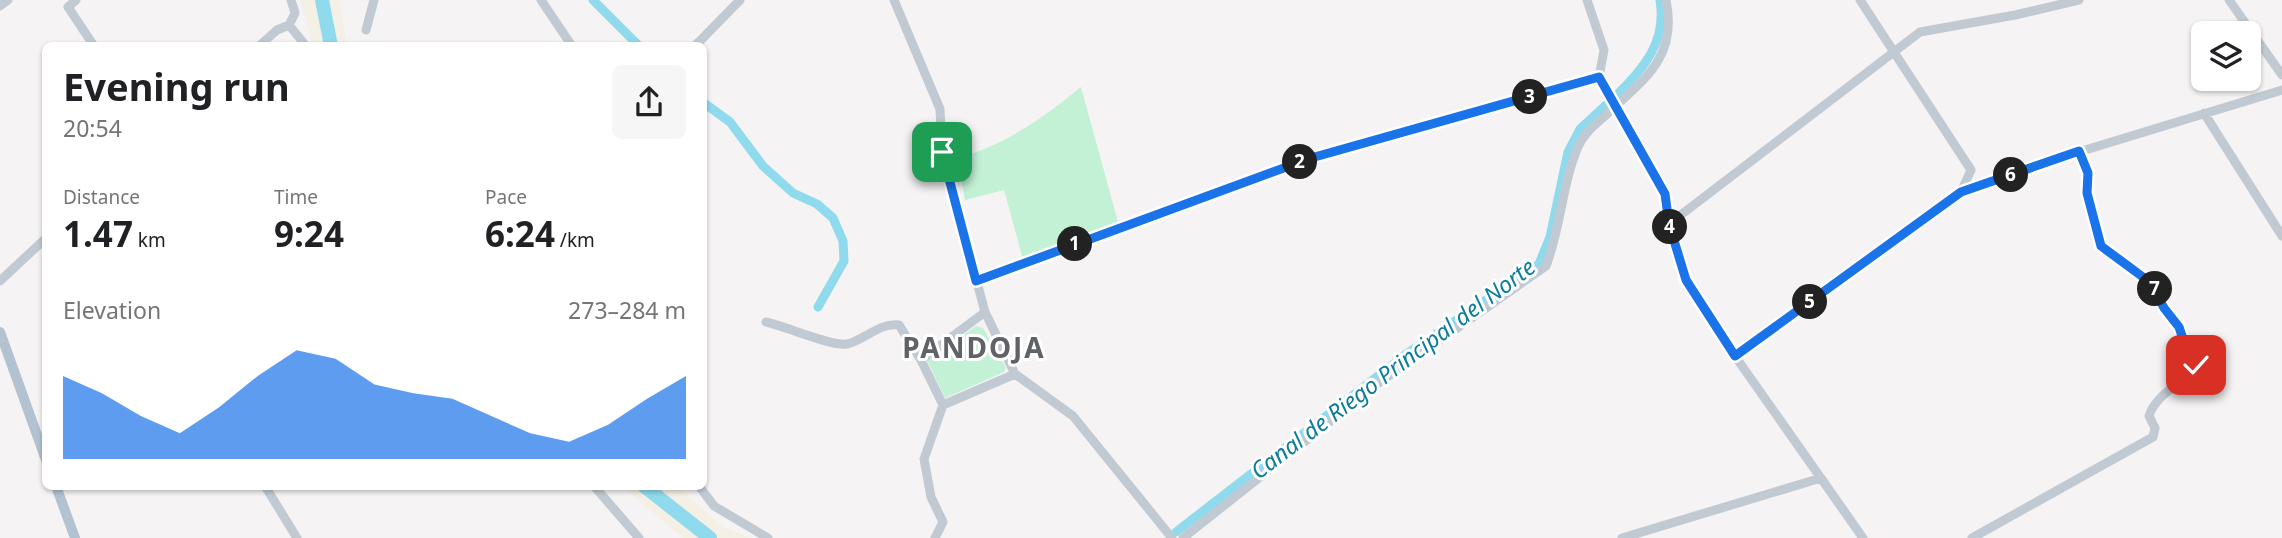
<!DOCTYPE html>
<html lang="en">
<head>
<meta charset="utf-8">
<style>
	body { margin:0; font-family:"Noto Sans",sans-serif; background:#f6f6f6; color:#202124; height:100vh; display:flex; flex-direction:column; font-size:26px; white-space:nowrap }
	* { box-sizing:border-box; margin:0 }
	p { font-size:23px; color:#757577 }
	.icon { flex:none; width:38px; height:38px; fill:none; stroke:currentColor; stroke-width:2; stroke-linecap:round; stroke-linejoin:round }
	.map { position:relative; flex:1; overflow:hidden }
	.side { position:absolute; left:42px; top:42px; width:665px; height:448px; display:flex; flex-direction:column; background:#fff; border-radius:10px; box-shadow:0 2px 5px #0004 }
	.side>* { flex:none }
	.buttons { position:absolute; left:2191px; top:21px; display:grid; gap:14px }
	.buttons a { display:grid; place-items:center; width:70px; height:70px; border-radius:10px; background:#fff; box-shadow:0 2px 5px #0004; font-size:35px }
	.pin { position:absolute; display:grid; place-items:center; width:60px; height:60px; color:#fff; margin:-30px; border-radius:14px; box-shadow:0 4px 10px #0006 }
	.km { position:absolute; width:35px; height:35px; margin:-18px; border-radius:50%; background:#222; color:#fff; font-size:19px; line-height:35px; text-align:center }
	.round { display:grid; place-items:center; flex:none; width:74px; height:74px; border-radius:10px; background:#f6f6f6 }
	.headline { display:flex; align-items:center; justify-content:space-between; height:119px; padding:0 21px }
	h1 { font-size:38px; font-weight:700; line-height:52px }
	.stats { display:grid; grid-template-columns:repeat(3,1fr); gap:10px; height:119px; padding:7px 21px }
	.stats div { display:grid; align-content:center }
	.stats b { font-size:35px; font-weight:700 }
	.stats small { font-size:19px; font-weight:400 }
	.stats p { font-size:19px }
	.chart { height:196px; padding:14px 21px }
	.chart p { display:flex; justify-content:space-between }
	.chart svg { width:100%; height:126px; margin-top:7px; fill:#1a73e8; opacity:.7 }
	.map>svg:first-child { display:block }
</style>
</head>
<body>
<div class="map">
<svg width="2282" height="538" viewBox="0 0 2282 538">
	<rect width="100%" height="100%" fill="#f5f3f3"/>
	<path fill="#c3f1d5" d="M1081 87 1118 222 1023 259 1004 190 965 200 958 158C1006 144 1042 119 1081 87Z
		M976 326 983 328 1006 368 1004 372 945 398 927 360Z"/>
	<path fill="#f5f0e5" d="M300 0H339L347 45H313Z
		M623 487H678L721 526 750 538H683Z"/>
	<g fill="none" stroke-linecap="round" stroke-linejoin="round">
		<path stroke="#90daee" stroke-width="9" d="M593 0 639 46
			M1616 96C1644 67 1667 43 1660 0
			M704 103 730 122 763 166 793 193 817 204 833 218 843 241 844 261 818 307
			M1176 532 1405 355 1539 264 1550 237 1568 152 1580 129 1606 105"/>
		<path stroke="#90daee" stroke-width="14" d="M322 0 331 46
			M644 486 710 538"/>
		<path stroke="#c1cad2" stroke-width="9" d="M76 0 68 7 94 46
			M541 0 572 46
			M894 0 940 109 942 152 985 312 1015 374 1073 416 1172 538
			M1587 0 1604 50 1599 77 1665 194 1674 244 1686 280 1735 356 1863 538
			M1860 0 1971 170 1961 192
			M2229 0 2282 75
			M0 6 8 0
			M289 25 295 13 291 0
			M366 30 374 0
			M259 46 277 30 289 25 306 46
			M695 46 740 0
			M2204 113 2282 236
			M1669 224 1920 32 2015 15 2079 0
			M0 281 46 238
			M977 281 1312 158 1599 77
			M985 312 921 360 943 405 1015 374
			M766 322C785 326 832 347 847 344 866 340 877 323 899 325L921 360
			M1735 356 1961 192 2072 154 2282 90
			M265 486 297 538
			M594 486 639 538
			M699 486 714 506 768 538
			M935 538 943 522 931 497 924 459 943 405
			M1183 538 1380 382 1546 266C1561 228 1562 184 1578 147 1584 133 1595 125 1606 115 1644 79 1678 58 1666 0
			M1622 538 1821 478
			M1972 538 2153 437 2155 428 2149 416C2155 395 2183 383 2196 365L2186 348 2179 327 2164 308 2151 283 2101 246 2087 193 2088 173 2079 151"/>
		<path stroke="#b3c2d1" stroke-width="10" d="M0 332 46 460
			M56 486 75 538"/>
	</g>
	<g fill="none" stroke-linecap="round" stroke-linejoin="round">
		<defs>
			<path id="route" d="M942 152 976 281 1311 158 1599 77 1665 194 1669 224 1686 280 1735 356 1961 192 2079 151 2088 173 2087 193 2101 246 2151 283 2164 308 2179 327 2186 348 2196 365"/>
		</defs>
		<use href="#route" stroke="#fff" stroke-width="14"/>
		<use href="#route" stroke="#1a73e8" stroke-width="9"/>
	</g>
	<g text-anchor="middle" stroke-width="6" stroke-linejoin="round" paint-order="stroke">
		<g font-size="23" font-style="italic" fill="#0c7c9b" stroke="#fff">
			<text transform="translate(1393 369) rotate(-37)" y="8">Canal de Riego Principal del Norte</text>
		</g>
		<g font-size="28" font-weight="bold" letter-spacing="2" fill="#5f6368" stroke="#fff">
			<text x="974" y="358">PANDOJA</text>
		</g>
	</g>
</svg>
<div class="buttons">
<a><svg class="icon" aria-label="layers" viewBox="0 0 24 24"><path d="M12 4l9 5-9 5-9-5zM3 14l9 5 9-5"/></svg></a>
</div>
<div class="pin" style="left:942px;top:152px;background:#1e9e55"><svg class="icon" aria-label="arrive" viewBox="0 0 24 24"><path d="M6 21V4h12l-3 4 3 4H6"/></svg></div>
<div class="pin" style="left:2196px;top:365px;background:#d93025"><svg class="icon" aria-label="check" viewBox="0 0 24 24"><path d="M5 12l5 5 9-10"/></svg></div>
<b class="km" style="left:1075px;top:244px">1</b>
<b class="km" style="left:1300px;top:162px">2</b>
<b class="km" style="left:1530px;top:97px">3</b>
<b class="km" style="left:1670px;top:227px">4</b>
<b class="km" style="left:1810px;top:302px">5</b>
<b class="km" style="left:2011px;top:175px">6</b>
<b class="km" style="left:2155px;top:289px">7</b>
<section class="side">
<div class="headline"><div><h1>Evening run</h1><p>20:54</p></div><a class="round"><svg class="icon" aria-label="share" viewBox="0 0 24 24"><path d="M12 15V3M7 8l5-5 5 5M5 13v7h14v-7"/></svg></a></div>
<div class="stats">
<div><p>Distance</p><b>1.47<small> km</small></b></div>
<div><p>Time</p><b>9:24</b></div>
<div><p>Pace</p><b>6:24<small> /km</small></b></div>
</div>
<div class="chart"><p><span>Elevation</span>273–284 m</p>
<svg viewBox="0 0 160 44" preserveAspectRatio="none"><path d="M0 44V15L10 21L20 29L30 35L40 26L50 15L60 6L70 9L80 18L90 21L100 23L110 29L120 35L130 38L140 32L150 23L160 15V44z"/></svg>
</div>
</section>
</div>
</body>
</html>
